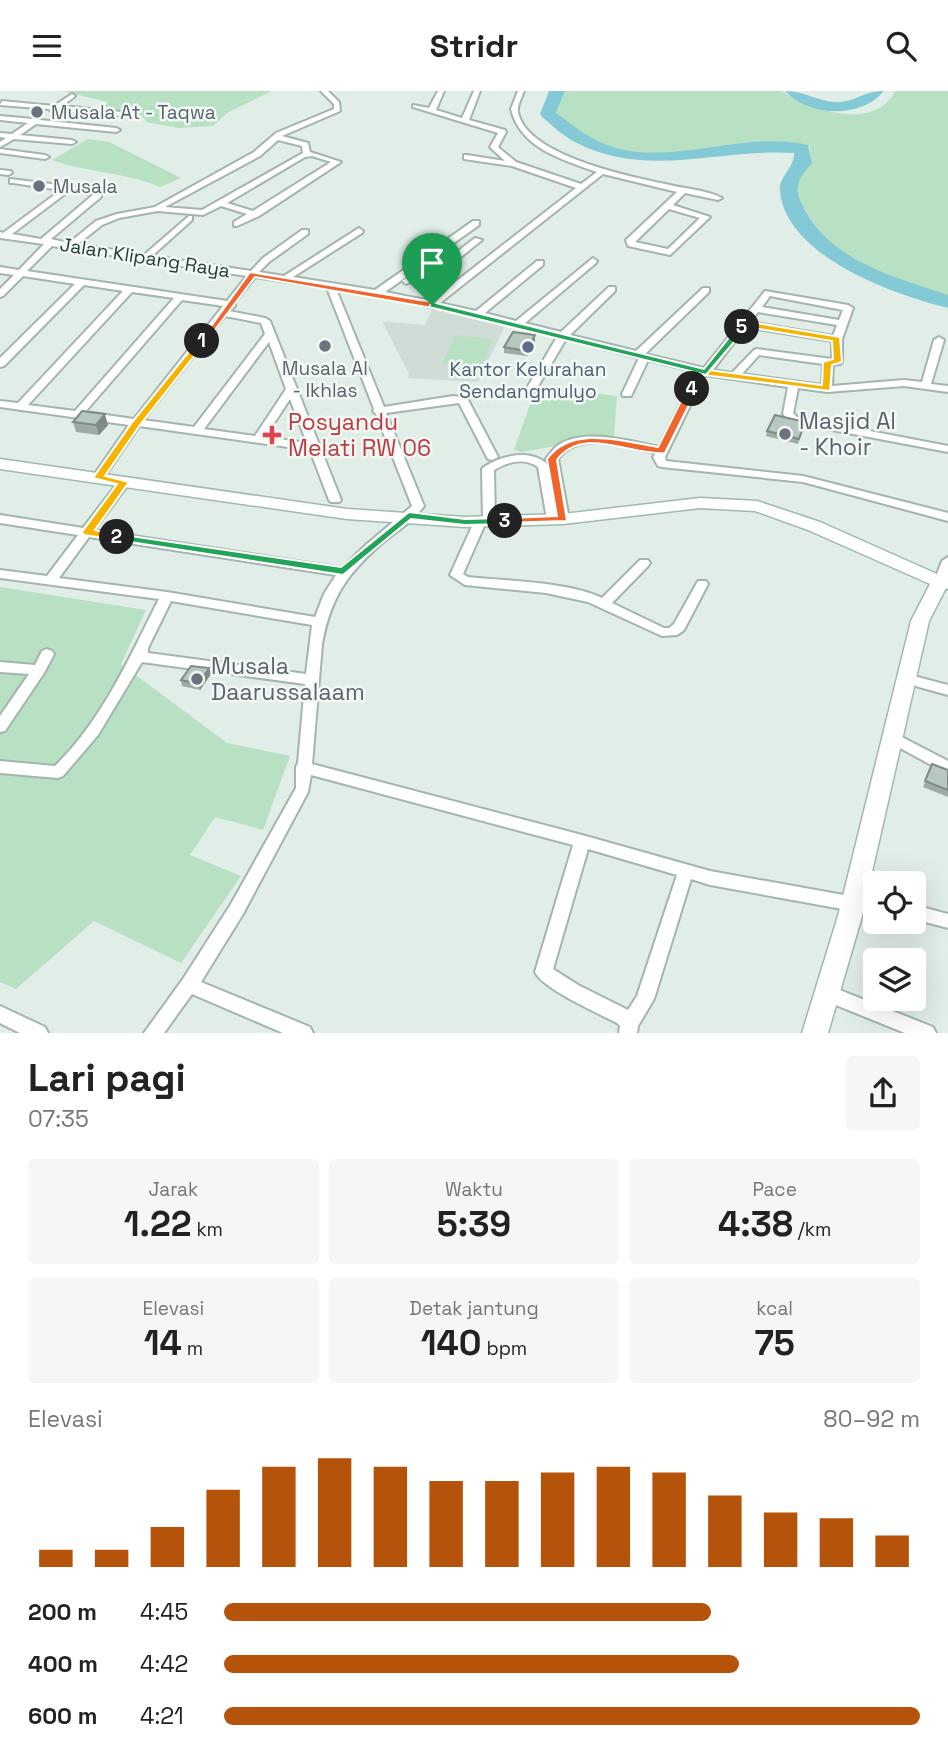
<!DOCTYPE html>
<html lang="id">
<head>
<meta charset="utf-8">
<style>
	body { margin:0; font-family:"Space Grotesk",sans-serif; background:#f6f6f6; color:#222; height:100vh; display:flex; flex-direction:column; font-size:26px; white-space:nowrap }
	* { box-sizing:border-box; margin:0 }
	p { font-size:23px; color:#767676 }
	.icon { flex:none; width:38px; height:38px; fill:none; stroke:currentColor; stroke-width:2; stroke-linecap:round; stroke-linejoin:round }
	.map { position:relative; height:942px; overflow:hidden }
	.side { display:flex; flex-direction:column; background:#fff; flex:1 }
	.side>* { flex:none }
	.controls { position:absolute; left:863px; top:780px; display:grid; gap:14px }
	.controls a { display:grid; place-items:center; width:63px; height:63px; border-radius:7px; background:#fff; box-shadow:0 7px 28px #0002; font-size:35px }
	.pin { position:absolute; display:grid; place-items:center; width:60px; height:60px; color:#fff; margin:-72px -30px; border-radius:50% 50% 50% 0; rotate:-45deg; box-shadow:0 0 7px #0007 }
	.pin .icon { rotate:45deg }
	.km { position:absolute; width:35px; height:35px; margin:-18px; border-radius:50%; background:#222; color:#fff; font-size:19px; line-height:35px; text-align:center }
	.round { display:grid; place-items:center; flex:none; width:74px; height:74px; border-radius:7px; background:#f6f6f6 }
	.overview { display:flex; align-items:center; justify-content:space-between; height:119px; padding:0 28px }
	h1 { font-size:38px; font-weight:600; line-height:52px }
	.figures { display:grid; grid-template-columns:repeat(3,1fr); gap:10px; height:119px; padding:7px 28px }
	.figures div { display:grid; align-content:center; border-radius:7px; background:#f6f6f6; text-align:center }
	.figures b { font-size:35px; font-weight:600 }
	.figures small { font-size:19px; font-weight:400 }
	.figures p { font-size:19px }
	.chart { height:196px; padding:14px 28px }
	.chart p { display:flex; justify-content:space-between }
	.chart svg { width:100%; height:126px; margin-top:7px; stroke:#b45309; stroke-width:6 }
	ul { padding:0 28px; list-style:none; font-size:23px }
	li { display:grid; grid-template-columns:112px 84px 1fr; align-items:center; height:52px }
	li i { height:18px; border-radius:9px; background:#b45309 }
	header { display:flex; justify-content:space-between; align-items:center; height:91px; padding:0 28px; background:#fff; font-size:32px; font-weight:600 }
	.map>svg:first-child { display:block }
</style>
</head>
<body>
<header><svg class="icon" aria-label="menu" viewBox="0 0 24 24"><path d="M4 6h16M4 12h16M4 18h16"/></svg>Stridr<svg class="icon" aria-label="search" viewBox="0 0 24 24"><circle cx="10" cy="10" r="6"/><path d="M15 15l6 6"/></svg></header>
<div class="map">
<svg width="948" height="942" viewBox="0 0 948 942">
	<rect width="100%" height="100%" fill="#e1ede7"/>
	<path fill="#cfddd6" d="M432 219 505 235 478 291 408 287 409 283 382 230 425 234Z"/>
	<path fill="#b8e0c3" d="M62 0H272L227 22 213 35 178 37 147 31 142 25 102 18 108 11Z
		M565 0H781C811 19 875 41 895 0H948V205C896 188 834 173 806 120 800 110 793 102 798 90 800 84 807 78 811 73L810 56C716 41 638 100 556 23Z
		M88 48 109 51 181 87 160 96C125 81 88 82 52 69Z
		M455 244 493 248 482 277 442 273Z
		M536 296 617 305 614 345 521 361 514 359Z
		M0 496 146 519 121 573 227 652 290 665 263 739 215 726 190 764 241 785 181 872 94 830 16 898 0 891Z"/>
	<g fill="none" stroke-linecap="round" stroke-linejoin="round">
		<path fill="#84cad6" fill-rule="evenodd" d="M549 0H565L556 22C575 36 593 51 616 57 679 74 744 39 808 54L812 72C807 79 799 86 798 95 796 104 802 113 806 121 834 171 897 187 948 204V217C895 204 787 166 780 101 778 85 795 77 794 62 720 57 647 88 577 52 564 46 553 35 542 26L540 23Z
			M785 0C805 0 816 10 835 11 856 12 861 0 884 0 861 28 809 26 785 0Z"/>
		<defs>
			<path id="minor" d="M321 0H328L339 11 340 20 282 45 308 52 310 61 341 71 259 125 237 135H234V131L247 123 221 115 203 124 158 120 119 127 102 134 78 153 144 164 189 125H192V129L152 165 251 180 263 167 302 139H308V143L269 171 259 181 284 185 359 137 363 140 362 142 293 186 375 199 473 130H479V134L385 201 431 210 576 97 512 75 464 68V64H467L505 70 490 56 498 42 413 16V14L429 17 438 0H444L436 19 462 27 474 0H480L469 29 505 39 506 41 498 56 516 71 581 93 597 81C563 69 520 57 511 18L518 0H524C522 6 517 14 518 21 526 65 632 86 670 94 686 98 707 99 722 107L718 109 685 102 673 114 710 126 670 164 628 155 626 149 677 101 603 83 440 212 476 220 537 170H543V174L485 222 516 230 593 167 597 170 596 172 525 232 561 241 609 196H615V200L570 244 636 260 703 197H709V201L645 263 704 277 765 200 848 214 853 217 842 248V271L840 273 833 274 832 295 904 289 922 291 934 249 939 246 944 249 931 293 948 295V301L904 295 827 301 798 297 793 322 797 326 948 355V361L790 331 783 323 788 296 705 284 665 366 666 370 803 385 948 422V430L803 391 662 376 658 375 653 366 656 362C626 355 579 339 558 368L569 428 563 432 558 429 553 432 547 428 538 376C524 366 507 371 494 379L495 431 489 435 485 433 463 483 468 486C506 490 569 491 602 507L640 469H648L650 472 648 475 612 512 664 537H669L674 533 698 490H706L708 493 684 539 677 544 662 545 588 511 546 502 465 494 450 484 474 431 476 428H483L482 378 484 376C502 364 530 358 547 373L546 368C549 364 553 358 557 355 581 336 631 350 659 356L696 281 648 269 632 303 631 305H623L622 303 639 267 566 248 537 297 532 300 527 297 557 246C484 227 411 210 336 198L384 316 453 305 467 307 498 366 492 369 488 368 459 312 386 322 424 415C414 429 400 438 387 448 349 480 331 504 322 553L312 673 582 744 710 780 849 805 847 802 849 797 855 795 875 801V815L860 810 861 813 859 818 853 820 710 794 691 788 654 908 638 935 637 942H619L620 935 617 932C598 922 543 898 535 881L573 754 311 684 308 701 243 823 201 891 310 936 313 942H283L192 903 164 942H144L183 888 231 813 296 697V676L298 672 305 593 142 571 98 644 63 685 58 687 0 682V670L55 675C103 628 129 567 159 508L0 487V479L47 485 78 444 0 432V424L83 437 120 389 124 388 130 391 94 439 342 477 367 453 412 415 376 323 373 320 374 318 327 197 255 186 235 211V215L229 220 265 227 270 230 341 409 339 411H331L329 409 310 359 139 335 102 389H94L92 387 129 334 0 316V310L18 312 123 200 84 194 4 275 0 276V267L75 193 23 185 3 205 0 206V198L14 184 0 182V176L19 179 44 153 0 147V141L3 142 61 99 13 92H10V88L101 99V106L51 148 69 152 96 130 117 123 155 116 254 61 276 42 334 18V13ZM278 49 302 55 303 62 202 119 165 116 260 65ZM312 65 331 71 253 120 227 112 305 66ZM69 100 94 103 41 148 12 143ZM669 118 700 127 668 158 635 151ZM52 155 247 185 227 210 27 180ZM132 201 174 207 75 320 28 314ZM770 205 843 219 839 229 762 216ZM182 209 223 215 134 328 85 321ZM758 221 837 234 833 245 750 231ZM225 225 261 232 265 243 194 336 143 329ZM746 236 832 250V268L757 258 754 259 732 282 713 279ZM269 251 286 298 255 345 204 338ZM759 264 823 273 822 294 742 283ZM290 308 307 352 265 346ZM89 446 336 484 324 503 315 526 167 501 59 487ZM171 510 312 534 306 583 148 562V557ZM588 758 677 784 637 905 628 919 578 894 553 878Z
				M72 3 75 5 74 6 62 15 121 21 124 23 121 25 56 19 52 21 49 18 0 14 2 10 54 15Z
				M0 25 33 28 37 27 40 29 116 37 120 39 116 41 36 33 20 44 72 49 76 51 72 53 14 48 0 56V51L6 47 0 46V42L12 43 28 32 0 29Z
				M0 58 45 64 49 66 45 68 0 62Z
				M0 79 11 80 12 82 8 84 0 83Z
				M475 147 482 149 436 186 421 185 406 193 402 190 416 180 431 181Z
				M948 466V498L936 494 934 491 942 470Z
				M47 558 52 560 54 563 44 582 5 640 0 641V625L29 583 0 581V571L35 574 42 560Z
				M906 583 948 594V604L901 591 899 588 901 585Z
				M892 641 948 670V683L887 650 885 646 887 642Z
				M914 814 948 823V837L914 828Z
				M827 894 933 936 936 942H905L821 908 818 902 821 896Z
				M0 915 45 936 48 942H20L0 932Z"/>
			<path id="secondary" d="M0 368 347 418 465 426 563 423 700 407 757 410 820 431 946 487 948 493 929 530 862 825 828 942H802L838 825 911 530 930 493 808 439 755 420 700 417 563 433 465 436 347 428 0 378Z"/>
		</defs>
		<use href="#minor" stroke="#a3b5ae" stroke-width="4"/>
		<use href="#secondary" stroke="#9eb9b0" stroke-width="3"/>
		<use href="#minor" fill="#fff" fill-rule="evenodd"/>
		<use href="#secondary" fill="#fff" fill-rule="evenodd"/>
	</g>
	<path fill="#9daca5" d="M535 244V250L527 265 504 262V256Z
		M73 331 108 334 99 344 76 341Z
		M805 331 798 353 766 345 767 340Z
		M209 577 211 583 200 599 182 595 181 589Z
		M932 673 948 679V706L923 696Z"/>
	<path fill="#7f8c86" d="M535 244V250L527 265V260Z
		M105 323 108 334 99 344 96 334Z
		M209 577 211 583 200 599 199 593Z"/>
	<path fill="#b6c8c0" stroke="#7f8c86" stroke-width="2" d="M513 241 535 244 527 260 504 256Z
		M82 320 105 323 96 334 73 331Z
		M775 324 805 331 799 348 767 340Z
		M191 575 209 577 199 593 181 589Z
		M932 673 948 679V699L925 690Z"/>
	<path fill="#f0652b" stroke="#fff" stroke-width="2" d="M250 181 432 211 437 214 432 217 255 186 205 252H199Z"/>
	<path fill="#f5b400" stroke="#fff" stroke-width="2" d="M199 248 206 250 140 334 105 385 129 391 95 439 122 446 117 449 84 444 82 441 117 393 93 387 133 330Z"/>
	<path fill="#22a559" stroke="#fff" stroke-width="2" d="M409 421 465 428 505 427 510 430 505 433 465 434 411 428 343 484 117 449 111 446 117 443 341 476Z"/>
	<path fill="#f0652b" stroke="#fff" stroke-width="2" d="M692 295 697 298 665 362C632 365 583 334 557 369L567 430 501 432 499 430 505 427 557 425 547 368C572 334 622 350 658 356L687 298Z"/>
	<path fill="#f5b400" stroke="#fff" stroke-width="2" d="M745 230 840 246 842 271 832 274 830 300 704 284 696 300H689L696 281 701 278 822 294 823 271 833 268 832 250 747 236 739 237Z"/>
	<path fill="#22a559" stroke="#fff" stroke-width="2" d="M432 211 704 278 739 234 747 236 706 284 429 216Z"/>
	<g fill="#6b7280" stroke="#f2f9f5" stroke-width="2.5">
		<circle cx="37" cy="21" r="7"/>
		<circle cx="39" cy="95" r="7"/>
		<circle cx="325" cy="255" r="7"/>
		<circle cx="785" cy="343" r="7"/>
		<circle cx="197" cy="588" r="7"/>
	</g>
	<circle fill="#5c6f8a" stroke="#f2f9f5" stroke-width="2.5" cx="528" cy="256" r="7"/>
	<path fill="#e0444e" stroke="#f2f9f5" stroke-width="2.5" d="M268.5 333.5h7v7h7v7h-7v7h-7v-7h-7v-7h7z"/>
	<g text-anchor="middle" stroke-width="5" stroke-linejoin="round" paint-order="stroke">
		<g font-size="19" fill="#5b616d" stroke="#f2f9f5" text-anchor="start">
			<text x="51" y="28">Musala At - Taqwa</text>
			<text x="53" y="102">Musala</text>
			<text x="325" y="284" text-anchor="middle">Musala Al<tspan x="325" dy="22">- Ikhlas</tspan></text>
		</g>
		<g font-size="19" fill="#203f36" stroke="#f2f9f5">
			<text transform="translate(145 166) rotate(9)" y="7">Jalan Klipang Raya</text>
		</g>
		<g font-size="19" fill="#4e5e75" stroke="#f2f9f5">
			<text x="528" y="285">Kantor Kelurahan<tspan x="528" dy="22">Sendangmulyo</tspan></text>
		</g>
		<g font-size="23" fill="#5b616d" stroke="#f2f9f5" text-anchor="start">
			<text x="799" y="338">Masjid Al<tspan x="799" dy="26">- Khoir</tspan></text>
			<text x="211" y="583">Musala<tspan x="211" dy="26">Daarussalaam</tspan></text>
		</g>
		<g font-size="23" fill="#be3a42" stroke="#f2f9f5" text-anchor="start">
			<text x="288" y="339">Posyandu<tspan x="288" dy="26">Melati RW 06</tspan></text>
		</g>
	</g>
</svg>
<div class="controls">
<a><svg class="icon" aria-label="locate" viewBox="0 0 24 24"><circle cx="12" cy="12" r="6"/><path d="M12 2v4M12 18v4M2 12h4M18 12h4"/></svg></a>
<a><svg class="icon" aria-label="layers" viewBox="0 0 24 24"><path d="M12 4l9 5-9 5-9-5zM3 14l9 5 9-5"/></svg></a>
</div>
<div class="pin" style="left:432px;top:214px;background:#1e9e55"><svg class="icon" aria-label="arrive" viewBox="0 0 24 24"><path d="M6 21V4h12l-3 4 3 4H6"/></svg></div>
<b class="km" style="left:202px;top:250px">1</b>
<b class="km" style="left:117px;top:446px">2</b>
<b class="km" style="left:505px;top:430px">3</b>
<b class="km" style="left:692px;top:298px">4</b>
<b class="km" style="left:742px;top:236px">5</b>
</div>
<section class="side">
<div class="overview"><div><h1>Lari pagi</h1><p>07:35</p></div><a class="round"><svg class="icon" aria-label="share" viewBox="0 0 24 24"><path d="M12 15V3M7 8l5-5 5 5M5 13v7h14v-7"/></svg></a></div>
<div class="figures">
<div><p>Jarak</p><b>1.22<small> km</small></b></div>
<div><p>Waktu</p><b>5:39</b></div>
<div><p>Pace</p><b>4:38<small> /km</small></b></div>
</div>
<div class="figures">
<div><p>Elevasi</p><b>14<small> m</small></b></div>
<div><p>Detak jantung</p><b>140<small> bpm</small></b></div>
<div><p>kcal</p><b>75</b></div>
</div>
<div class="chart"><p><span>Elevasi</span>80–92 m</p>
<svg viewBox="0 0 160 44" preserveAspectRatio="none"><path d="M5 44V38M15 44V38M25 44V30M35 44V17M45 44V9M55 44V6M65 44V9M75 44V14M85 44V14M95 44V11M105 44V9M115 44V11M125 44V19M135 44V25M145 44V27M155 44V33"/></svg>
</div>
<ul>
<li><b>200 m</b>4:45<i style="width:70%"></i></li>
<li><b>400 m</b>4:42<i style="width:74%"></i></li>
<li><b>600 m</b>4:21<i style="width:100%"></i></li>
</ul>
</section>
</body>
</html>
